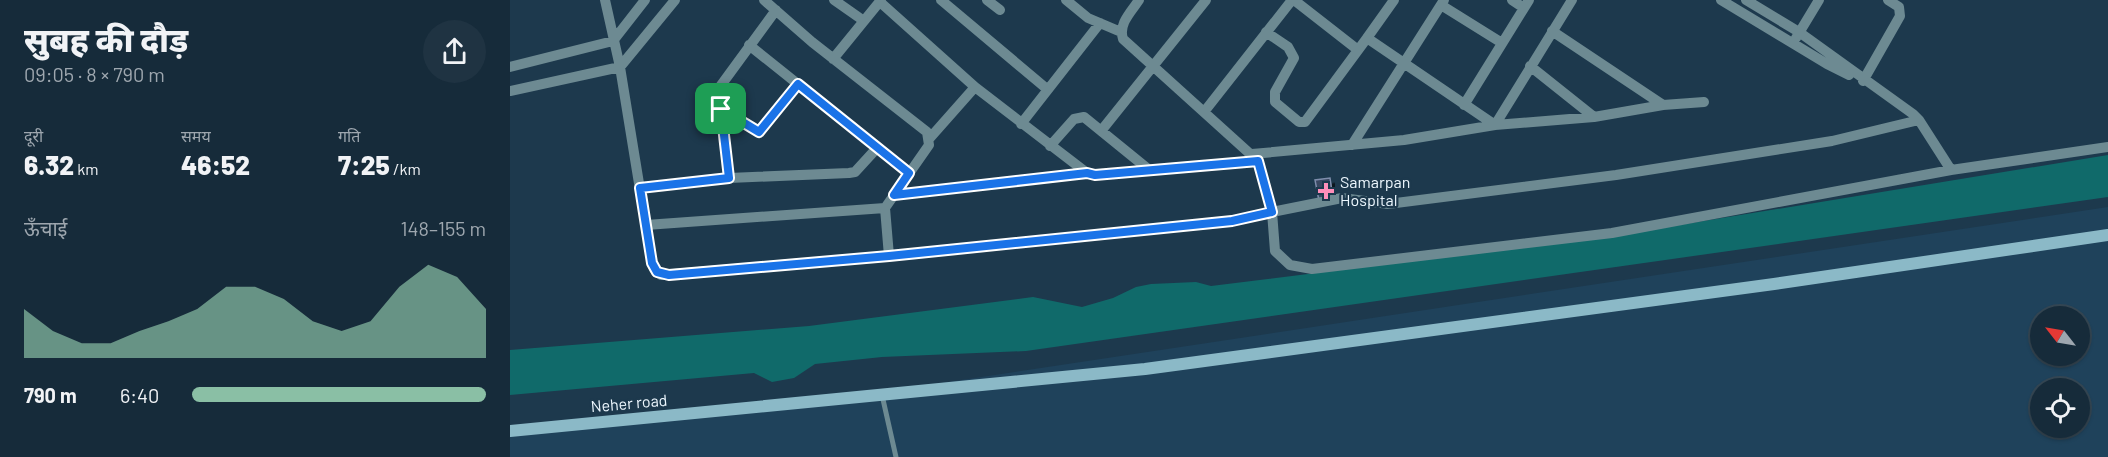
<!DOCTYPE html>
<html lang="hi">
<head>
<meta charset="utf-8">
<style>
	body { margin:0; font-family:Barlow,"Noto Sans Devanagari",sans-serif; background:#1f3342; color:#f1f3f6; height:100vh; display:flex; flex-direction:column; font-size:22px; white-space:nowrap }
	* { box-sizing:border-box; margin:0 }
	p { font-size:20px; color:#9ea7af }
	.icon { flex:none; width:33px; height:33px; fill:none; stroke:currentColor; stroke-width:2; stroke-linecap:round; stroke-linejoin:round }
	.map { position:relative; flex:1; overflow:hidden }
	.panel { display:flex; flex-direction:column; background:#162b3a; width:510px }
	.panel>* { flex:none }
	.needle { width:39px; rotate:301deg }
	.tools { position:absolute; left:1520px; top:306px; display:grid; gap:12px }
	.tools a { display:grid; place-items:center; width:60px; height:60px; border-radius:50%; background:#162b3a; box-shadow:0 2px 4px #0004,0 0 0 2px #354754; font-size:30px }
	.pin { position:absolute; display:grid; place-items:center; width:51px; height:51px; color:#fff; margin:-26px; border-radius:12px; box-shadow:0 3px 9px #0006 }
	.round { display:grid; place-items:center; flex:none; width:63px; height:63px; border-radius:32px; background:#1f3342 }
	.summary { display:flex; align-items:center; justify-content:space-between; height:102px; padding:0 24px }
	h1 { font-size:33px; font-weight:800; line-height:45px }
	.metrics { display:grid; grid-template-columns:repeat(3,1fr); gap:9px; height:102px; padding:6px 24px }
	.metrics div { display:grid; align-content:center }
	.metrics b { font-size:26px; font-weight:800 }
	.metrics small { font-size:16px; font-weight:400 }
	.metrics p { font-size:16px }
	.chart { height:168px; padding:12px 24px }
	.chart p { display:flex; justify-content:space-between }
	.chart svg { width:100%; height:108px; margin-top:6px; fill:#8abfa5; opacity:.7 }
	ul { padding:0 24px; list-style:none; font-size:20px }
	li { display:grid; grid-template-columns:96px 72px 1fr; align-items:center; height:45px }
	li i { height:15px; border-radius:8px; background:#8abfa5 }
	main { display:flex; flex:1; min-height:0 }
	.map>svg:first-child { display:block }
</style>
</head>
<body>
<main>
<section class="panel">
<div class="summary"><div><h1>सुबह की दौड़</h1><p>09:05 · 8 × 790 m</p></div><a class="round"><svg class="icon" aria-label="share" viewBox="0 0 24 24"><path d="M12 15V3M7 8l5-5 5 5M5 13v7h14v-7"/></svg></a></div>
<div class="metrics">
<div><p>दूरी</p><b>6.32<small> km</small></b></div>
<div><p>समय</p><b>46:52</b></div>
<div><p>गति</p><b>7:25<small> /km</small></b></div>
</div>
<div class="chart"><p><span>ऊँचाई</span>148–155 m</p>
<svg viewBox="0 0 160 44" preserveAspectRatio="none"><path d="M0 44V24L10 33L20 38L30 38L40 33L50 29L60 24L70 15L80 15L90 20L100 29L110 33L120 29L130 15L140 6L150 11L160 24V44z"/></svg>
</div>
<ul>
<li><b>790 m</b>6:40<i style="width:100%"></i></li>
</ul>
</section>
<div class="map">
<svg width="1598" height="457" viewBox="0 0 1598 457">
	<defs>
		<filter id="shadow"><feDropShadow dx="5.5" dy="5.5" stdDeviation="0" flood-color="#0009"/></filter>
	</defs>
	<rect width="100%" height="100%" fill="#1d394d"/>
	<path fill="#1f425b" fill-rule="evenodd" d="M1598 207V457H0V426L352 395ZM1530 316H1569V356H1530ZM1530 388H1569V428H1530Z"/>
	<path fill="#106a6a" d="M1598 155V197L516 351 372 357 305 364 284 378 262 382 244 373 0 395V350L299 326 523 297 572 307 603 298 626 287 641 284 686 282 701 286 1102 236Z"/>
	<path fill="#394661" stroke="#7e8dab" stroke-width="1.5" filter="url(#shadow)" d="M820 178 823 199 809 201 805 180Z"/>
	<g fill="none" stroke-linecap="round" stroke-linejoin="round">
		<path stroke="#6d8a92" stroke-width="5" d="M372 395 386 457"/>
		<path stroke="#6d8a92" stroke-width="10" d="M95 0 110 67 142 263 144 269 151 275 379 256 722 221 762 212 765 251 780 265 802 269 1102 233 1441 170 1598 147
			M254 0 302 42 417 132 419 145 375 208 379 256
			M324 0 354 21
			M431 0 537 89
			M477 0 490 10
			M556 0 578 18 611 32
			M629 0C621 12 608 24 613 39L748 161 762 212 832 198 878 204 1106 175 1322 141 1409 120
			M784 0 848 50
			M884 0 857 38 985 125 1062 0
			M1002 0 1014 8
			M1211 0 1317 64 1339 75
			M1236 0 1289 32 1403 114 1409 120 1441 170
			M370 2 465 87 577 173 585 175 748 161
			M931 5 992 43
			M1042 31 1153 105
			M756 32 778 47 784 58 765 92V102L789 122H795L857 38
			M1286 38 1309 0
			M239 45 399 173
			M323 59 371 0
			M1020 66 1084 117
			M0 67 103 41 135 0
			M1353 81 1390 16 1389 7 1378 0
			M0 91 110 67 165 0
			M954 105 1019 0
			M211 109 249 132 288 84
			M694 112 782 0
			M511 124 590 23
			M591 131 696 0
			M419 139 465 87
			M842 145 934 0
			M540 146 564 119 574 117 638 169
			M742 154 894 140 985 125 1084 117 1153 105 1194 102
			M219 178 209 88 266 10
			M130 188 219 178 339 173 345 172 367 148
			M384 195 576 173
			M136 225 375 208"/>
		<path stroke="#8bb9c7" stroke-width="12" d="M0 431 635 369 1264 284 1598 235"/>
	</g>
	<g fill="none" stroke-linecap="round" stroke-linejoin="round">
		<defs>
			<path id="route" d="M288 84 399 173 384 195 577 173 585 175 748 161 762 212 722 221 379 256 159 275 147 272 142 263 130 188 219 178 211 109 249 132Z"/>
		</defs>
		<use href="#route" stroke="#fff" stroke-width="12"/>
		<use href="#route" stroke="#1a73e8" stroke-width="8"/>
	</g>
	<path fill="#ff8eb9" stroke="#1d394d" stroke-width="2" d="M813 182h6v6h6v6h-6v6h-6v-6h-6v-6h6z"/>
	<g text-anchor="middle" stroke-width="4.5" stroke-linejoin="round" paint-order="stroke">
		<g font-size="16" fill="#edf7fe" stroke="#1d394d" text-anchor="start">
			<text x="830" y="188">Samarpan<tspan x="830" dy="18">Hospital</tspan></text>
		</g>
		<g font-size="16" fill="#edf7fe" stroke="#1d394d">
			<text transform="translate(119 403) rotate(-5)" y="6">Neher road</text>
		</g>
	</g>
</svg>
<div class="tools">
<a><svg class="needle" viewBox="-14 -14 28 28"><path d="M0-13l5 13h-10z" fill="#e53935"/><path d="M0 13l5-13h-10z" fill="#9ea7af"/></svg></a>
<a><svg class="icon" aria-label="locate" viewBox="0 0 24 24"><circle cx="12" cy="12" r="6"/><path d="M12 2v4M12 18v4M2 12h4M18 12h4"/></svg></a>
</div>
<div class="pin" style="left:211px;top:109px;background:#1e9e55"><svg class="icon" aria-label="arrive" viewBox="0 0 24 24"><path d="M6 21V4h12l-3 4 3 4H6"/></svg></div>
</div>
</main>
</body>
</html>
